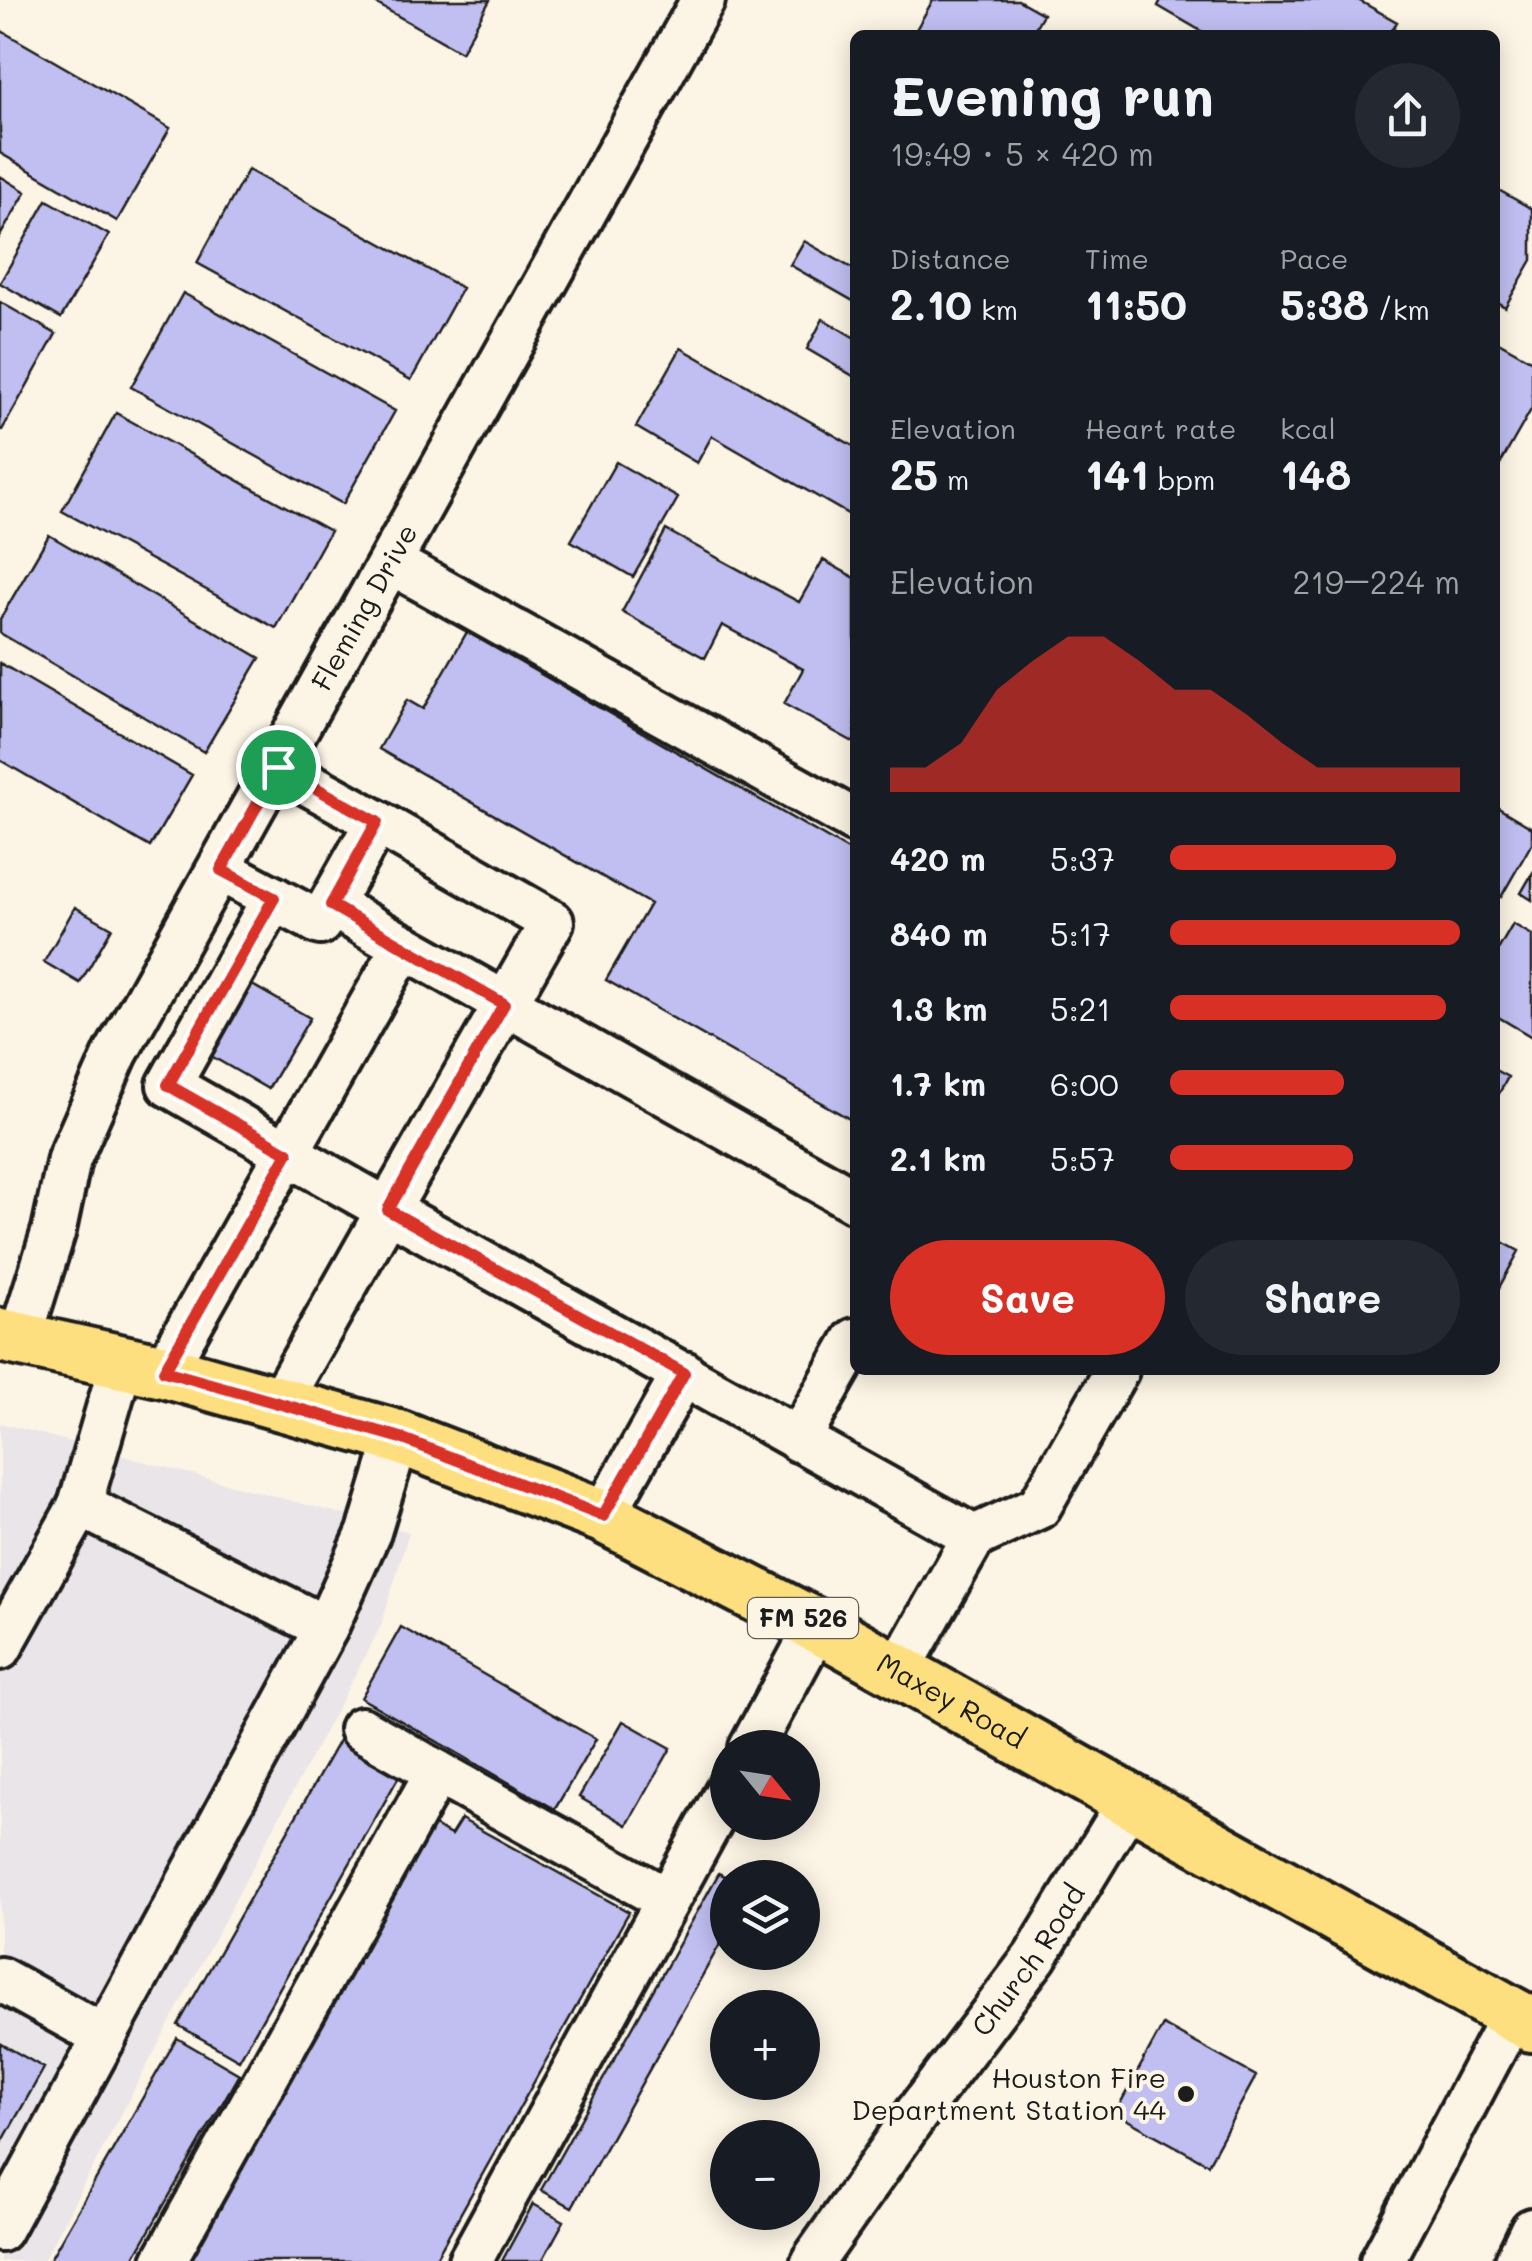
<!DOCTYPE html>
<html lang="en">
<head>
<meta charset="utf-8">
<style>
	body { margin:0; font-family:Mali,sans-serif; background:#242831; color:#f1f3f6; height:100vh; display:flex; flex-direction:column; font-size:38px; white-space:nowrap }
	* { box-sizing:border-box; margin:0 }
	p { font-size:32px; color:#9ea1a6 }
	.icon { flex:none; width:55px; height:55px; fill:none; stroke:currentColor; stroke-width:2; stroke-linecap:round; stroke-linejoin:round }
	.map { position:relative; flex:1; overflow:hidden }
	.details { position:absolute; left:850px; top:30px; width:650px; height:1345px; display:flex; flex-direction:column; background:#171b24; border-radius:15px; box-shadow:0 5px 25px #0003 }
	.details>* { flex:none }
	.needle { width:65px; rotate:120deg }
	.buttons { position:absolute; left:710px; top:1730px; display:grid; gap:20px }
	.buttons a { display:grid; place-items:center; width:110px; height:110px; border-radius:50%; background:#171b24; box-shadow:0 5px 25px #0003; font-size:50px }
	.pin { position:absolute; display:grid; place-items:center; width:85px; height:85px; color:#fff; margin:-42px; border:5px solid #fff; border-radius:50%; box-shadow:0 2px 10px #0007 }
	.round { display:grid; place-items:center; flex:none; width:105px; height:105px; border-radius:52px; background:#242831 }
	.headline { display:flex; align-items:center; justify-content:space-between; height:170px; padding:0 40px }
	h1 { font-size:55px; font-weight:700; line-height:75px }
	.stats { display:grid; grid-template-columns:repeat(3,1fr); gap:15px; height:170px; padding:10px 40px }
	.stats div { display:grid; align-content:center }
	.stats b { font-size:42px; font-weight:700 }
	.stats small { font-size:28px; font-weight:400 }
	.stats p { font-size:28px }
	.chart { height:280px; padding:20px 40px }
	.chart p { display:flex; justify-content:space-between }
	.chart svg { width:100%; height:180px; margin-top:10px; fill:#d93025; opacity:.7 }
	.action { display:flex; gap:20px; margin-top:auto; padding:20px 40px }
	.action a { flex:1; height:115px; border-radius:60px; background:#d93025; color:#fff; font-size:40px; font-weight:700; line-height:115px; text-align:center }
	.action a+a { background:#242831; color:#f1f3f6 }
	ul { padding:0 40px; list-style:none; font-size:32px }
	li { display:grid; grid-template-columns:160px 120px 1fr; align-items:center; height:75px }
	li i { height:25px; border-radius:12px; background:#d93025 }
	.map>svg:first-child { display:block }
</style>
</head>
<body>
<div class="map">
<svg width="1532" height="2261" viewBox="0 0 1532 2261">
	<rect width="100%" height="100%" fill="#fcf5e5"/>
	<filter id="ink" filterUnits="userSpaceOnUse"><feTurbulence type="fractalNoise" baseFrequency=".01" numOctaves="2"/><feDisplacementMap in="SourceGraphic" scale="20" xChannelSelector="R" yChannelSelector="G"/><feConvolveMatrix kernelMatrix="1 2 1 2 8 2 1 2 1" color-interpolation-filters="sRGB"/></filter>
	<g filter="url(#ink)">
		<path fill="#eae5e9" d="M0 1423 409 1532 381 1626 43 2261H0Z"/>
		<path fill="#c1bff1" stroke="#1c1c1c" stroke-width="2.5" d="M370 0H490L461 52Z
			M933 0H1018L1043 14 1031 35H913Z
			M1161 0H1358L1397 22 1389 35H1208L1158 6Z
			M0 30 170 128 117 221 0 153Z
			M248 170 462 288 411 380 197 263Z
			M0 176 26 192 0 236Z
			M1495 188 1532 209V260L1505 307 1495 301Z
			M47 200 109 235 61 318 0 283Z
			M804 241 855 270V302L790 265Z
			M183 293 395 411 343 504 131 387Z
			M0 302 56 334 2 430 0 429Z
			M823 319 855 338V377L807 349Z
			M1495 340 1532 361V408L1495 473Z
			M681 348 855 447V518L712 436 697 463 636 427Z
			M116 413 330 531 276 628 62 511Z
			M616 462 678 498 633 577 571 541Z
			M666 530 799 602 823 560 855 578V743L784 704 803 669 722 625 705 658 622 612Z
			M49 535 260 658 204 752 0 633V619Z
			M467 632 855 854V1122L606 980 650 904 379 749 407 700 423 709Z
			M0 663 192 775 150 847 0 760Z
			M1495 806 1532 828V843L1501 897 1495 894Z
			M1532 874V900L1521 893Z
			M75 907 112 928 80 983 44 962Z
			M1513 924 1532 935V1037L1495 1015V955Z
			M240 978 310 1018 268 1089 199 1049Z
			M1495 1070 1508 1077 1495 1101Z
			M1495 1238 1519 1251 1495 1295Z
			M401 1627 596 1739 555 1809 361 1698Z
			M623 1721 671 1748 627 1825 579 1797Z
			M341 1737 402 1771 239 2060 178 2025Z
			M461 1819 629 1912 434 2261H189L432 1825 451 1835Z
			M719 1873 728 1878V1930L572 2207 541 2190Z
			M1163 2025 1256 2076 1208 2164 1115 2113Z
			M177 2038 239 2074 132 2261H49Z
			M0 2043 44 2068 0 2146Z
			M533 2204 564 2221 542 2261H502Z"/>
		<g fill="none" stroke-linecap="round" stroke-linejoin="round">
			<defs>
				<g id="minor">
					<path d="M392 563 855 821"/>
					<path d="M377 822 552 922 388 1210 974 1537 898 1671"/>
					<path d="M221 870 320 923 377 822 278 767"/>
					<path d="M274 898 169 1085 287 1153 404 946"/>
					<path d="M331 905 855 1201"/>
					<path id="s1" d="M20 1338 54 1230 69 1159 116 1053 703 0"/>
					<path d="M164 1371 287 1153 388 1210 279 1403"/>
					<path d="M798 1440 855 1340"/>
					<path d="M80 1505 122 1361"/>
					<path d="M603 1516 684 1373"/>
					<path d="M974 1537 1039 1507 1117 1370"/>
					<path d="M0 1648 80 1505 326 1628"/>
					<path d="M361 1729 437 1772"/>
					<path d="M751 1748 817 1626"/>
					<path d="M0 1979 105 2037"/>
					<path d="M0 2230 326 1628 369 1532 398 1437"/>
					<path d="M164 2261 437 1772 667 1900"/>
					<path d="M470 2261 728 1790"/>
					<path id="s2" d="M813 2261 917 2113 1035 1957 1131 1799"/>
					<path d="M1382 2261 1513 2014"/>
					<path d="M1517 2261 1532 2230"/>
				</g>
				<g id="major">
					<path id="s3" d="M0 1335 164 1371 398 1437 603 1516 830 1633 1532 2025"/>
				</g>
			</defs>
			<use href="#minor" stroke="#1c1c1c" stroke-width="50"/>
			<use href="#major" stroke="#1c1c1c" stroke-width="60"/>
			<use href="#minor" stroke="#fcf5e5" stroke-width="42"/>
			<use href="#major" stroke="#fedf80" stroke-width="52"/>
		</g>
	</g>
	<g fill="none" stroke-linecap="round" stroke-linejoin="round" filter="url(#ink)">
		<defs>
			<path id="route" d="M278 767 377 822 331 905 504 1004 388 1210 684 1373 603 1516 398 1437 164 1371 288 1153 168 1085 274 898 221 870Z"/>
		</defs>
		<use href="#route" stroke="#fff" stroke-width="20"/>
		<use href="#route" stroke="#d93025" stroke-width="12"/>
	</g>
	<circle fill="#1c1c1c" stroke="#fcf5e5" stroke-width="4" cx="1186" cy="2094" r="10"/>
	<g text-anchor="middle" stroke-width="8" stroke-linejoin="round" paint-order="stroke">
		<rect fill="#fcf5e5" stroke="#5f5d58" stroke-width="2.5" x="748" y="1598" width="110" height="40" rx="8"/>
		<g font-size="25" font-weight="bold" fill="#1c1c1c">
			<text x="803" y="1627">FM 526</text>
		</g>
		<g font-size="28" fill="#1c1c1c" stroke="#fcf5e5">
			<text dy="10" stroke="none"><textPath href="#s1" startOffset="812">Fleming Drive</textPath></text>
			<text dy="10" stroke="none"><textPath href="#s3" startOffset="1025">Maxey Road</textPath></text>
			<text dy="10" stroke="none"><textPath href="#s2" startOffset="370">Church Road</textPath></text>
		</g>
		<g font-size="28" fill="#1c1c1c" stroke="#fcf5e5" text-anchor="end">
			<text x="1166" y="2088">Houston Fire<tspan x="1166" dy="32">Department Station 44</tspan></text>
		</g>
	</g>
</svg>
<div class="buttons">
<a><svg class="needle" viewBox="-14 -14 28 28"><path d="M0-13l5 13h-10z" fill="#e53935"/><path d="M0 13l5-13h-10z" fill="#9ea1a6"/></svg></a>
<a><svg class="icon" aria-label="layers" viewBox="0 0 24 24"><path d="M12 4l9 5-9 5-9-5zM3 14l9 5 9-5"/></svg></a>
<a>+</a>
<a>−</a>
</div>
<div class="pin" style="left:278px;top:767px;background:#1e9e55"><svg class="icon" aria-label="arrive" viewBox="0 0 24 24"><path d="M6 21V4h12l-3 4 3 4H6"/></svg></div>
<section class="details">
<div class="headline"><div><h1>Evening run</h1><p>19:49 · 5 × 420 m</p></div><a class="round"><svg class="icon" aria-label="share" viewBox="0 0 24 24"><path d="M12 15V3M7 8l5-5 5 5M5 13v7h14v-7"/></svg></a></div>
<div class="stats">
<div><p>Distance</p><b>2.10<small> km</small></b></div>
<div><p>Time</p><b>11:50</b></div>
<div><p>Pace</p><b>5:38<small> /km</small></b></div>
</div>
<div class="stats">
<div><p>Elevation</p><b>25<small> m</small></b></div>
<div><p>Heart rate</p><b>141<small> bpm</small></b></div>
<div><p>kcal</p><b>148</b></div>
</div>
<div class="chart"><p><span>Elevation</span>219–224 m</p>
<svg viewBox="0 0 160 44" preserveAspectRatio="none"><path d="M0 44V38L10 38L20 32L30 19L40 12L50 6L60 6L70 12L80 19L90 19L100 25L110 32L120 38L130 38L140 38L150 38L160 38V44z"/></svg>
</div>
<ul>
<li><b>420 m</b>5:37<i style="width:78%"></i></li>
<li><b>840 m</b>5:17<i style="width:100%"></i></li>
<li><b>1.3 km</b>5:21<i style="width:95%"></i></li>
<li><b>1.7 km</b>6:00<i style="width:60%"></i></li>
<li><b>2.1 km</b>5:57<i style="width:63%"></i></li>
</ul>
<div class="action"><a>Save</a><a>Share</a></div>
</section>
</div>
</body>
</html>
